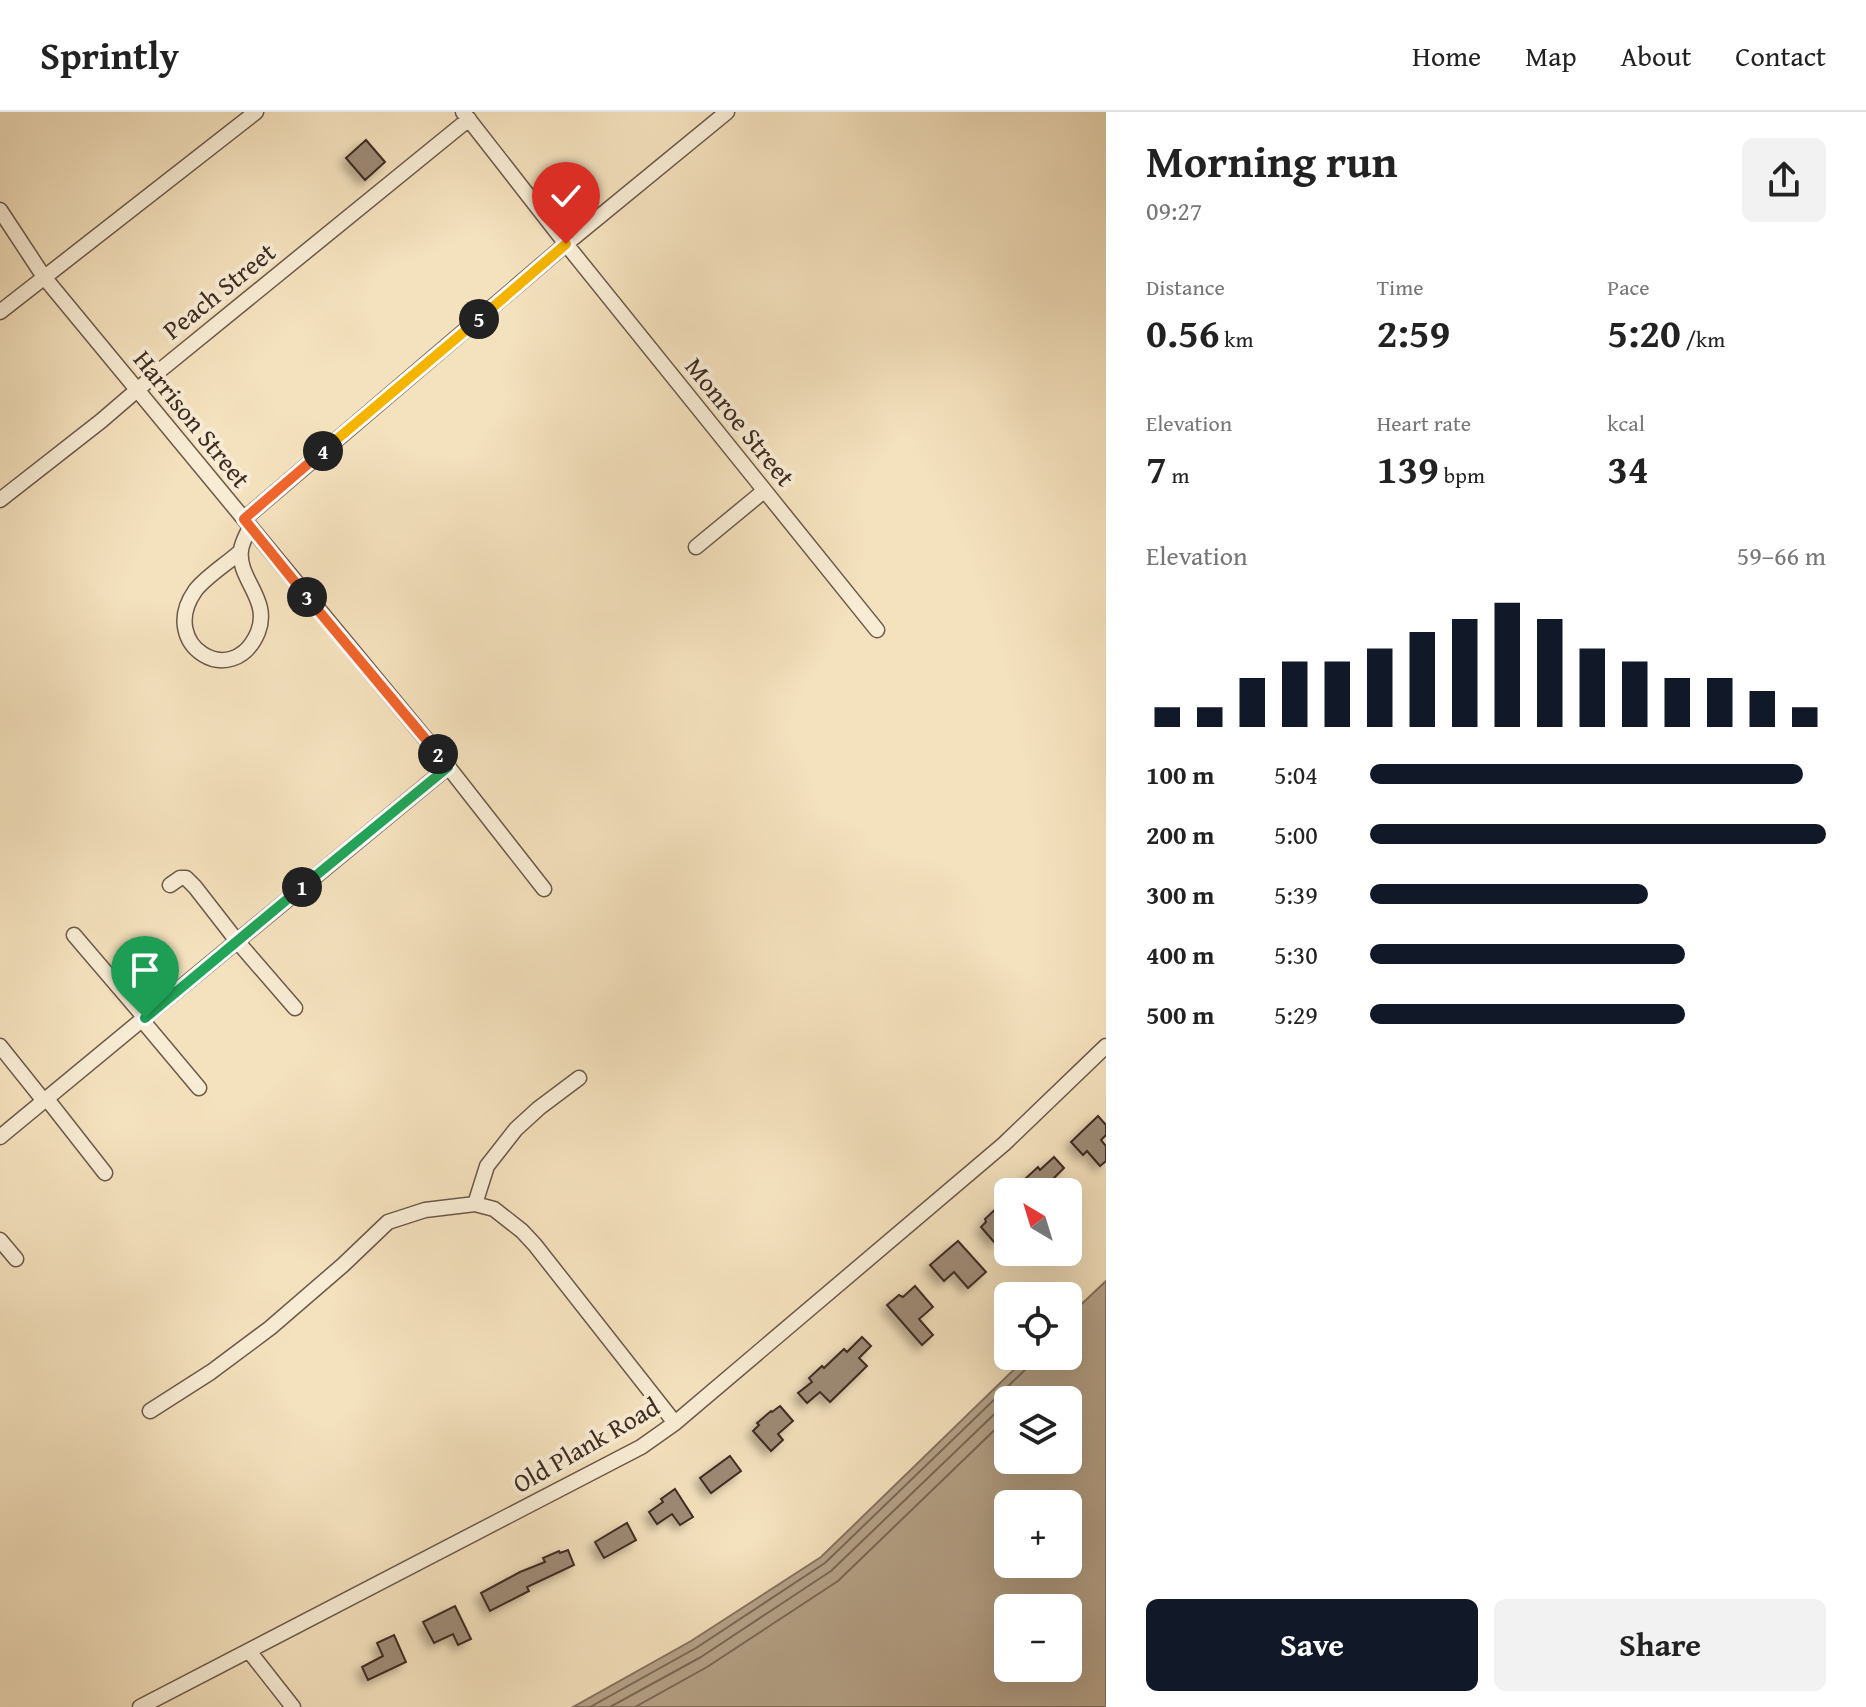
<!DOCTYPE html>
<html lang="en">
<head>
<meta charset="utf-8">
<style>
	body { margin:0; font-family:"Gentium Book Plus",serif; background:#f2f2f2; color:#222; height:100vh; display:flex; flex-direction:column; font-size:30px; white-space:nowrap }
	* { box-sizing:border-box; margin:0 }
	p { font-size:26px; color:#767676 }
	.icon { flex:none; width:44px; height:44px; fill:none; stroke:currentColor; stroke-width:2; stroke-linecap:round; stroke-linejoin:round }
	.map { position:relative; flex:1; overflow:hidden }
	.details { display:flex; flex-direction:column; background:#fff; width:760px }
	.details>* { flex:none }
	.needle { width:52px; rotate:322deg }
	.tools { position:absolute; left:994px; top:1066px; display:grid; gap:16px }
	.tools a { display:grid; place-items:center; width:88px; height:88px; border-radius:12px; background:#fff; box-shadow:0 8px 32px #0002; font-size:40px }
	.pin { position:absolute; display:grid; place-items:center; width:68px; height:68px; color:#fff; margin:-82px -34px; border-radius:50% 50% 50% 0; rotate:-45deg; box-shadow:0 0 8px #0007 }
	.pin .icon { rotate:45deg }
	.km { position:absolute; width:40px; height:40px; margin:-20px; border-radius:50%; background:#222; color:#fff; font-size:22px; line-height:40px; text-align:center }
	.round { display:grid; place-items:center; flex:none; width:84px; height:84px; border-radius:12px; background:#f2f2f2 }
	.summary { display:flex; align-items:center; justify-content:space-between; height:136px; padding:0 40px }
	h1 { font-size:44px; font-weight:800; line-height:60px }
	.figures { display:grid; grid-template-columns:repeat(3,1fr); gap:12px; height:136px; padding:8px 40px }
	.figures div { display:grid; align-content:center }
	.figures b { font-size:40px; font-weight:800 }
	.figures small { font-size:22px; font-weight:400 }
	.figures p { font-size:22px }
	.chart { height:224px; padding:16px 40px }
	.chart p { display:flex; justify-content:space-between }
	.chart svg { width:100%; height:144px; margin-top:8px; stroke:#111827; stroke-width:6 }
	.cta { display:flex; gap:16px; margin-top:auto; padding:16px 40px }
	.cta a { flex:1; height:92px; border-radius:12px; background:#111827; color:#fff; font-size:32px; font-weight:800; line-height:92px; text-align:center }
	.cta a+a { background:#f2f2f2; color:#222 }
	ul { padding:0 40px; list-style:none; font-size:26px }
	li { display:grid; grid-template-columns:128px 96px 1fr; align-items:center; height:60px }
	li i { height:20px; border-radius:10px; background:#111827 }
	header { display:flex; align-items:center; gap:48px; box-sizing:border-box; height:112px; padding:0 40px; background:#fff; border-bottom:2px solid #e0e0e0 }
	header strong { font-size:38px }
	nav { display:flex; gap:44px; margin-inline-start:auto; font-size:28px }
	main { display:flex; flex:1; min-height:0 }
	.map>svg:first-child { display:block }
</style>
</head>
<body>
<header>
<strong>Sprintly</strong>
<nav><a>Home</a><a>Map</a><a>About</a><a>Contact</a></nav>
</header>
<main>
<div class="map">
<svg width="1106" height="1595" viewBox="0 0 1106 1595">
	<defs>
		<filter id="shadow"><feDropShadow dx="-5.5" dy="5.5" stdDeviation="4" flood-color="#0004"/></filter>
	</defs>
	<rect width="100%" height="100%" fill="#f4e1bd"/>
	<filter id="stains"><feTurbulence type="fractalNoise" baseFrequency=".0025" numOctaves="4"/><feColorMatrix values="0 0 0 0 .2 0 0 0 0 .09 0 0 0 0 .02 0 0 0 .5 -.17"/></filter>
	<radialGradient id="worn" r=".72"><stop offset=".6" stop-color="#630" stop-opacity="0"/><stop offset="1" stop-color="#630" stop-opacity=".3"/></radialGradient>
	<path fill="#b6a389" stroke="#867361" stroke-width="2" fill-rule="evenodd" d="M1106 1169V1595H573L691 1529 821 1445 1028 1244H1068V1205ZM1008 1288H1068V1348H1008ZM1008 1392H1068V1452H1008ZM1008 1496H1068V1556H1008Z"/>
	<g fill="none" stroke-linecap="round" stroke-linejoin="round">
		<path stroke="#7a6856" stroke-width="2" d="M590 1595 696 1536 825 1451 1030 1253 1033 1244
			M610 1595 701 1545 831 1459 1008 1289
			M635 1595 707 1555 838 1469 1008 1305"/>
	</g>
	<path fill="#9d8a74" stroke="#3f2c24" stroke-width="2" filter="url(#shadow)" d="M366 28 385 50 365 68 346 46Z
		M1098 1004 1106 1013V1023L1101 1028 1106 1034V1049L1100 1054 1087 1039 1083 1043 1071 1030Z
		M1054 1045 1064 1056 1050 1070 1059 1080H1037L1025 1067 1038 1055 1040 1058Z
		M1008 1091V1118L994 1130 981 1115 986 1110 985 1107 1000 1093 1003 1096Z
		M958 1129 986 1160 968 1176 954 1160 944 1169 930 1153Z
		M915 1174 933 1195 919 1207 933 1223 922 1233 887 1193 899 1183 903 1185Z
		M862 1225 871 1234 859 1246 867 1254 830 1290 820 1280 807 1291 798 1281 812 1270 809 1266 822 1254 824 1256 844 1237 847 1240Z
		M780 1294 793 1309 778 1322 783 1328 771 1339 753 1319 759 1313 757 1311 771 1299 772 1300Z
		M730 1344 741 1359 711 1381 700 1366Z
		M675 1377 693 1405 680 1413 672 1402 657 1412 649 1400 663 1390 661 1387Z
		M627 1411 636 1428 604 1446 595 1430Z
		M568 1438 574 1453 527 1475 529 1479 490 1499 481 1481 520 1460 545 1450 543 1446 559 1439 560 1441Z
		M455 1494 471 1527 458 1533 453 1522 434 1531 423 1510Z
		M394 1523 406 1550 368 1568 362 1555 383 1544 377 1531Z"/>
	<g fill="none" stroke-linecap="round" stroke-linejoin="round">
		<defs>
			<path id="minor" d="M463 0 566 132 877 518
				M0 98 44 165 439 643 544 777
				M0 200 256 0
				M0 388 101 309 158 260 469 7
				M244 407 566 132 727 0
				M696 435 764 379
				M241 439C228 451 204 466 195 479 157 533 233 580 258 520 271 487 237 467 241 438 242 430 247 422 250 415
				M170 773 180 766H186L195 775 237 829 295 896
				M74 823 145 906
				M142 908 199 976
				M0 934 44 989
				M47 987 105 1061
				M0 1025 448 655
				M475 1092 487 1054 516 1017 539 996 579 966
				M0 1128 16 1147
				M150 1299 211 1260 270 1216 343 1153 388 1110 425 1098 475 1092 494 1097 522 1119 535 1133 675 1311
				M249 1539 293 1595
				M140 1595 641 1335 675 1311 1004 1032 1106 934"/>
		</defs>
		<use href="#minor" stroke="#6c594a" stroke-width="17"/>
		<use href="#minor" stroke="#f8ecd4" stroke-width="14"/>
	</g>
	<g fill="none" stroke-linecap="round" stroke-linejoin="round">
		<defs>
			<path id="split-1" d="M145 906 302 775"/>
			<path id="split-2" d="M302 775 448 655 438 642"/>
			<path id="split-3" d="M307 485 438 642"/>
			<path id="split-4" d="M307 485 244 407 323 339"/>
			<path id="split-5" d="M323 339 479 207"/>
			<path id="split-6" d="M479 207 566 132"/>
		</defs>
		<use href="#split-1" stroke="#fff" stroke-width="16"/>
		<use href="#split-2" stroke="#fff" stroke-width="16"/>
		<use href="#split-3" stroke="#fff" stroke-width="16"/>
		<use href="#split-4" stroke="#fff" stroke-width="16"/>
		<use href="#split-5" stroke="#fff" stroke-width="16"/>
		<use href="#split-6" stroke="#fff" stroke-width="16"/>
		<use href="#split-1" stroke="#22a559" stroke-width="10"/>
		<use href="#split-2" stroke="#22a559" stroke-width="10"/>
		<use href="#split-3" stroke="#f0652b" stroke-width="10"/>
		<use href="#split-4" stroke="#f0652b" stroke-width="10"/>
		<use href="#split-5" stroke="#f5b400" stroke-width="10"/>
		<use href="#split-6" stroke="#f5b400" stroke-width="10"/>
	</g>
	<g text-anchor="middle" stroke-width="8" stroke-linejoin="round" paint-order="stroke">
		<g font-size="26" fill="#3f2c24" stroke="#f8ecd4">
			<text transform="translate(219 179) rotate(-39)" y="9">Peach Street</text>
			<text transform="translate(192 307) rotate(51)" y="9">Harrison Street</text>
			<text transform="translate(740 310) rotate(51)" y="9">Monroe Street</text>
			<text transform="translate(586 1333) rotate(-30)" y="9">Old Plank Road</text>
		</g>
	</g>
	<rect width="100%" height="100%" filter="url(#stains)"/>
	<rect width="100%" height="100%" fill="url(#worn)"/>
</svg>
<div class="tools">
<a><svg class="needle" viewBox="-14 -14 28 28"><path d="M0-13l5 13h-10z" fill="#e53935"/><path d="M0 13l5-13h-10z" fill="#767676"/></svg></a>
<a><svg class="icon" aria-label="locate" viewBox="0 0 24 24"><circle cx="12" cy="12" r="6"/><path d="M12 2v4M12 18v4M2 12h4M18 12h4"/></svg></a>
<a><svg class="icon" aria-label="layers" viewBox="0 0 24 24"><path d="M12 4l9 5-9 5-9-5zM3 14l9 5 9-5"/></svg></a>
<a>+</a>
<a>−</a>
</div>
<div class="pin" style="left:145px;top:906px;background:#1e9e55"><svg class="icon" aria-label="arrive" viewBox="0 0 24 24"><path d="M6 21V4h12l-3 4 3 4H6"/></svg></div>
<div class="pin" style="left:566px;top:132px;background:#d93025"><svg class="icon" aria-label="check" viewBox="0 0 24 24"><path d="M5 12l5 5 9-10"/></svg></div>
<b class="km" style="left:302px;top:775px">1</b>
<b class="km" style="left:438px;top:642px">2</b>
<b class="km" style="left:307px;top:485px">3</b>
<b class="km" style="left:323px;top:339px">4</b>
<b class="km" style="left:479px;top:207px">5</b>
</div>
<section class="details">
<div class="summary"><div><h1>Morning run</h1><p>09:27</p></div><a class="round"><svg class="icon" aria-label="share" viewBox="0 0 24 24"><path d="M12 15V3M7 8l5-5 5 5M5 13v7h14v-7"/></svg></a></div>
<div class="figures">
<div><p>Distance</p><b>0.56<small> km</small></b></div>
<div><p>Time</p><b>2:59</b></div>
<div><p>Pace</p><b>5:20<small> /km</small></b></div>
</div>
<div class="figures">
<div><p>Elevation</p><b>7<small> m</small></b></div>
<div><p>Heart rate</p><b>139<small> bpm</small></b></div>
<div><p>kcal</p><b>34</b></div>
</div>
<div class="chart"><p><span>Elevation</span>59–66 m</p>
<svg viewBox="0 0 160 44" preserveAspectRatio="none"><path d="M5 44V38M15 44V38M25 44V29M35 44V24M45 44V24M55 44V20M65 44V15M75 44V11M85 44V6M95 44V11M105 44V20M115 44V24M125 44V29M135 44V29M145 44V33M155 44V38"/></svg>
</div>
<ul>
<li><b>100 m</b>5:04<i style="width:95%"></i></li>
<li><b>200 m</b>5:00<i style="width:100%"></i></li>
<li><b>300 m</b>5:39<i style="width:61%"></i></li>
<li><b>400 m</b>5:30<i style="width:69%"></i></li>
<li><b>500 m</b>5:29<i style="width:69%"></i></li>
</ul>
<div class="cta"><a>Save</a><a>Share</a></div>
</section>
</main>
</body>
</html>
